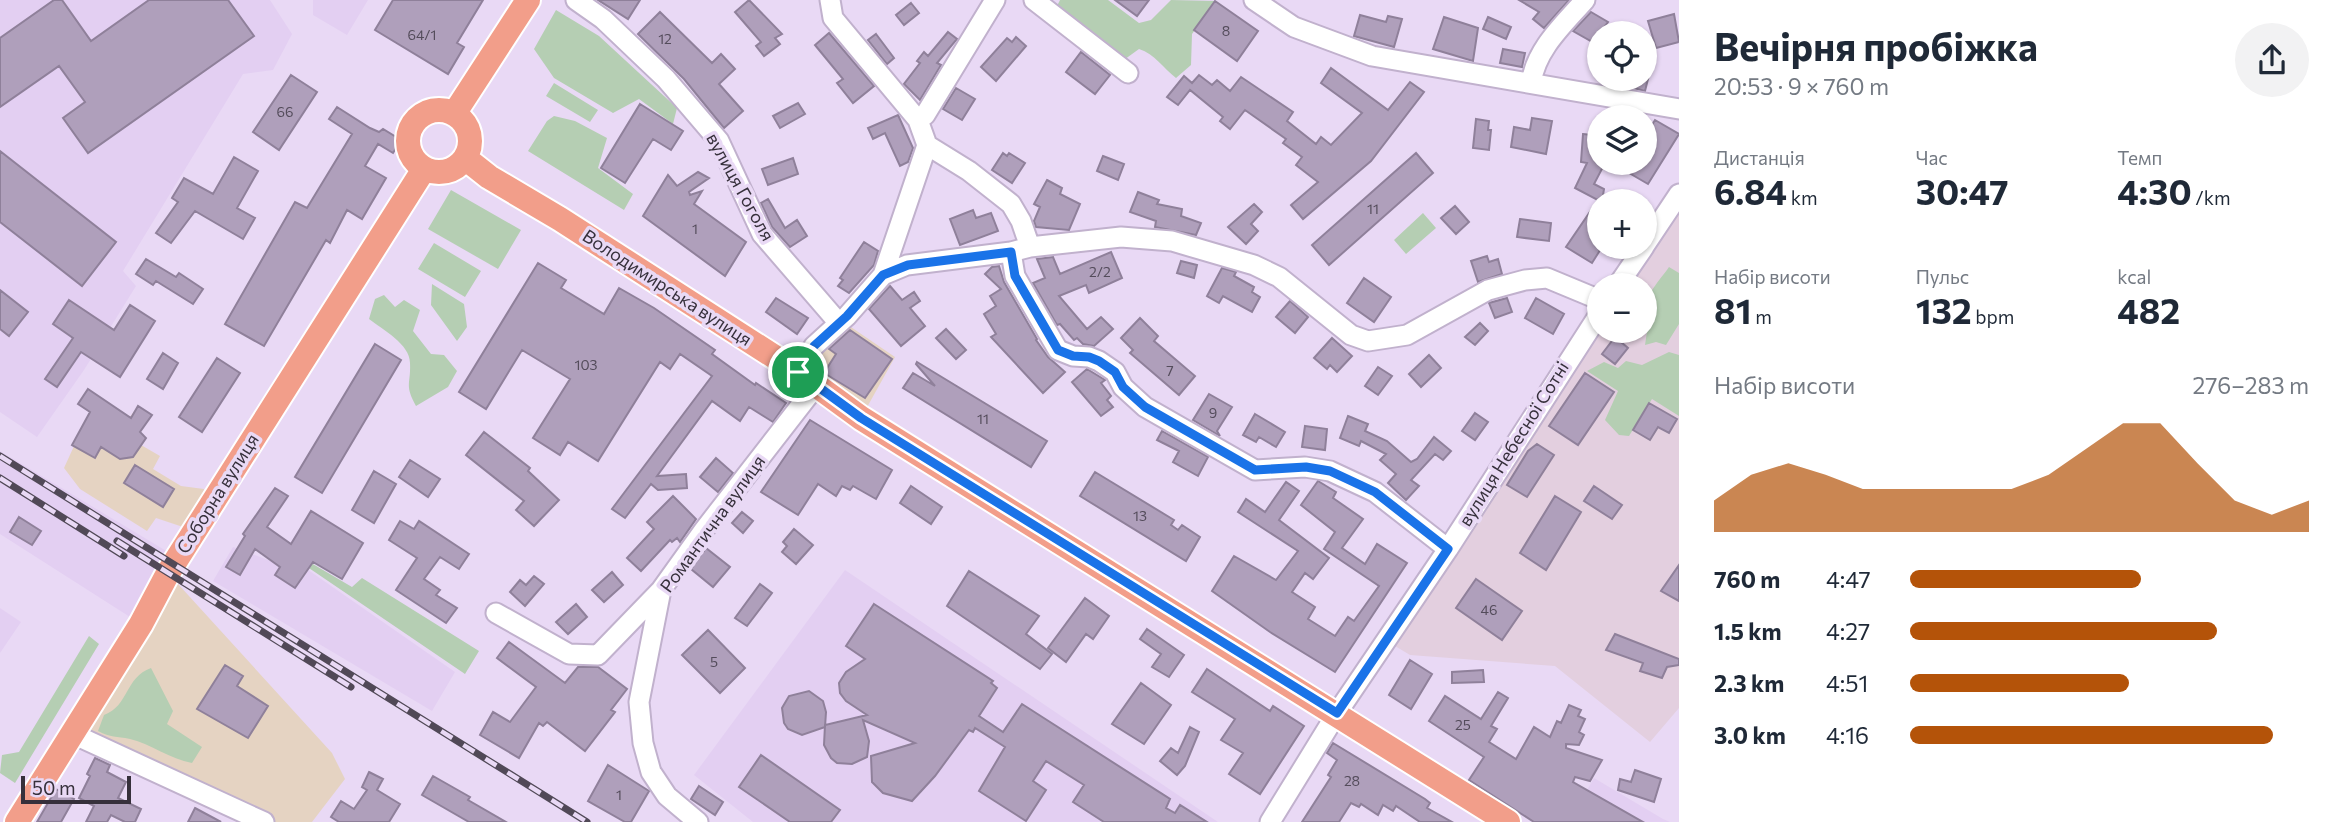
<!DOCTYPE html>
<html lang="uk">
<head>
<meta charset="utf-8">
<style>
	body { margin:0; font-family:Commissioner,sans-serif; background:#f2f2f3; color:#1f2937; height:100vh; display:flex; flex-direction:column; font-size:26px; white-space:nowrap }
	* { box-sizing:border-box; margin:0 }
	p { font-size:23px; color:#747a83 }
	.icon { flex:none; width:38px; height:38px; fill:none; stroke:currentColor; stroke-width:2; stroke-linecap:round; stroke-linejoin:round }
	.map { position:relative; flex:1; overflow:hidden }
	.drawer { display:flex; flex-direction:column; background:#fff; width:665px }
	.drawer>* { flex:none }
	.tools { position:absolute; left:1587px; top:21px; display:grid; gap:14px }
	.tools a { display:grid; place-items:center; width:70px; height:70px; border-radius:50%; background:#fff; box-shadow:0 2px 5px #0004; font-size:35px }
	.scale { position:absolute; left:21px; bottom:18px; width:110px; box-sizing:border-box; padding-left:7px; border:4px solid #36303b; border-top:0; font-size:19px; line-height:24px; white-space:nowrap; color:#36303b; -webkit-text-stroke:5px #e9d9f5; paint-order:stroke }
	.pin { position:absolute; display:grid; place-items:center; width:60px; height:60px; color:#fff; margin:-30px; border:4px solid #fff; border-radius:50%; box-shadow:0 2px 7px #0007 }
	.round { display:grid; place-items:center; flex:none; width:74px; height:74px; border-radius:37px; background:#f2f2f3 }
	.summary { display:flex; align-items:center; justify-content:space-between; height:119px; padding:0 35px }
	h1 { font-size:38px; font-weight:700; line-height:52px }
	.figures { display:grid; grid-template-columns:repeat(3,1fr); gap:10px; height:119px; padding:7px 35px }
	.figures div { display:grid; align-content:center }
	.figures b { font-size:35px; font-weight:700 }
	.figures small { font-size:19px; font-weight:400 }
	.figures p { font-size:19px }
	.chart { height:196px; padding:14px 35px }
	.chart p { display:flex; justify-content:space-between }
	.chart svg { width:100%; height:126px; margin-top:7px; fill:#b45309; opacity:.7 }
	ul { padding:0 35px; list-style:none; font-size:23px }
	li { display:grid; grid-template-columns:112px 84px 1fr; align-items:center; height:52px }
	li i { height:18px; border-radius:9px; background:#b45309 }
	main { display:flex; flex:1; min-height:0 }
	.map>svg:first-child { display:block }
</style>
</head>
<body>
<main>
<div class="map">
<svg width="1679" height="822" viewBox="0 0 1679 822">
	<rect width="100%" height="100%" fill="#e9d9f5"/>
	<path fill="#e5d3c2" d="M845 323 895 357 861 418 798 372Z
		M88 389 130 417 138 406 152 415 140 432 146 438 141 445 160 456 153 469 181 486 204 489 203 500 186 528 156 518 147 531 80 489 64 468 85 422 94 415 78 404Z
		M168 573 332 753 345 779 312 822H264L83 740Z"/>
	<path fill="#e3cff2" d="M0 0H270L292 34 273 70 243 74 123 271 136 286 84 370 37 437 0 412Z
		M313 0H368L347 35 313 15Z
		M0 451 178 558 141 624 0 534Z
		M233 547 271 561 288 556 455 672 432 711 213 581Z
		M845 570 1218 822H753L694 775Z
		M0 608 21 622 0 653Z
		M1594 778 1663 819 1670 822H1578L1571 818Z"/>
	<path fill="#e3cfdf" d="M1679 194V708L1650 742 1555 666 1410 655 1385 640 1600 331H1645V285H1618Z"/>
	<path fill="#b5ceb3" d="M1060 0H1108L1139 23 1151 20 1171 0 1216 1 1192 34 1191 65 1176 78C1163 68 1155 54 1139 49L1121 62 1054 12Z
		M556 10 599 36 677 108 673 124 639 99 613 113 554 78 534 49Z
		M554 83 598 110 590 122 546 96Z
		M554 116 575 121 607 138 598 168 633 194 624 210 528 151 547 121Z
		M451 190 521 230 498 269 428 229Z
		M1423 213 1436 228 1406 254 1394 240Z
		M434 243 481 271 465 297 418 269Z
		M1669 267 1679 273V324L1666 345 1656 342 1645 345 1648 325C1635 305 1658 283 1669 267Z
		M432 284 464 304 467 327 457 341 431 305Z
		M384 295 395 307 404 300 420 310 413 331 431 354 444 355 457 371 448 387 416 406C404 384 411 385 410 363 410 344 383 330 369 319L375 299Z
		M1669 352 1679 355V416L1652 399 1629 436 1619 435 1605 420 1618 391 1587 371 1604 362 1618 368 1626 361 1642 365Z
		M306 560 352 587 362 578 479 651 465 674 303 564Z
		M89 636 99 644 15 783 0 773 2 755 19 752Z
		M151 668 173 711 167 724 202 747 192 763C170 759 151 744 130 739 116 736 111 738 98 731L104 715C129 706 125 677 151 668Z"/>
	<path fill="#af9fbb" stroke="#8f809a" stroke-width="2" d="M54 0H62L91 41 149 0H228L254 36 88 153 63 118 85 102 59 66 0 107V38Z
		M393 0H483L457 43 464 47 448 74 375 30Z
		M598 0H640L628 19Z
		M749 0 782 34 775 38 780 44 764 56 756 46 761 42 735 12Z
		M1115 0H1149L1137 16Z
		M1519 0H1569L1544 28 1533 19 1539 12Z
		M1215 1 1258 31 1237 61 1194 30Z
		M911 3 919 13 904 25 896 15Z
		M660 12 712 63 721 54 735 69 719 84 743 111 724 128 684 79 638 34Z
		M1591 12 1608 22 1600 33 1596 44 1573 31Z
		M1674 14 1679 42 1656 48 1648 21Z
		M1360 15 1386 22 1388 16 1402 19 1394 47 1354 36Z
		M1444 17 1478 28 1473 61 1433 49Z
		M1488 17 1511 27 1506 39 1483 29Z
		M948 32 957 39 937 63 941 65 920 100 904 84 920 63 917 61 924 52 928 56Z
		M829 33 874 86 853 103 837 83 843 79 815 45Z
		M876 34 894 58 887 64 868 40Z
		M1016 37 1026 46 996 81 981 67 1007 38 1012 42Z
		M1503 49 1525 53 1522 67 1500 63Z
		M1081 52 1110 75 1095 94 1066 72Z
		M1331 68 1388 110 1410 82 1424 92 1371 161 1303 219 1291 205 1318 182 1296 165 1302 157 1283 143 1286 139 1245 110 1230 129 1220 121 1223 117 1190 90 1178 105 1167 97 1184 76 1192 83 1199 75 1212 85 1217 80 1230 91 1241 77 1293 112 1287 121 1316 144 1321 137 1331 145 1362 113 1321 83Z
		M291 75 317 92 279 150 253 132Z
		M1611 79H1648L1645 91 1611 82Z
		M956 88 975 99 962 120 943 109Z
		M798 103 805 114 780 128 773 116Z
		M640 104 683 131 671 150 653 139 625 183 601 168Z
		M337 107 370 128 379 132 383 129 401 140 393 153 378 144 365 166 386 178 362 219 347 210 330 243 326 240 264 346 225 324 295 202 307 208 352 134 329 119Z
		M898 115 913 148 908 162 900 166 885 133 873 139 868 128Z
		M1532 118 1552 121 1546 154 1511 147 1514 127 1530 130Z
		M1476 119 1489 121 1488 130H1491L1489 150 1473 148Z
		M1655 120 1679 134 1648 184 1612 163H1645V136Z
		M1583 134 1600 136V163H1605L1594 184 1604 189 1602 201H1600V247H1602L1592 263 1566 247 1598 200 1575 188 1587 163 1581 162Z
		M0 151 116 242 82 286 0 222Z
		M1003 153 1007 156 1009 153 1025 163 1012 183 992 170Z
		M1416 153 1433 173 1329 265 1312 245Z
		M1103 156 1124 164 1118 180 1097 171Z
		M234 157 258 171 237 208 255 218 243 239 195 211 171 243 156 233 178 202 172 198 184 178 213 194Z
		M793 158 798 174 768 185 762 169Z
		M698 172 709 178 689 192 690 195 702 191 694 204 746 242 725 276 643 216 668 175 677 186Z
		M1047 180 1062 188 1060 194 1080 204 1069 230 1036 227 1034 221 1040 207 1034 204Z
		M1138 192 1159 200 1157 204 1182 209 1181 216 1201 223 1196 235 1155 227 1156 221 1130 212Z
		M768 199 785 228 797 220 807 236 790 247 772 227 761 203Z
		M1254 204 1262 212 1251 224 1258 231 1246 244 1228 227Z
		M1455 206 1469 222 1456 234 1441 218Z
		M973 210 976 218 991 213 998 231 960 245 950 219Z
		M1520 219 1551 223 1549 241 1517 237Z
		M864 242 878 251 874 265 849 293 838 286 843 280 840 278Z
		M1111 252 1122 278 1089 293 1086 285 1059 296 1087 329 1101 317 1113 329 1094 346 1083 344 1077 338 1074 340 1060 324 1057 325 1033 283 1045 278 1037 259 1053 257 1060 274Z
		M1487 256 1489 262 1498 259 1502 274 1478 282 1471 261Z
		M146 259 176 277 179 273 203 289 193 304 156 281 153 285 136 274Z
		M1181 261 1197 265 1194 278 1177 273Z
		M538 263 566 280 561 288 604 314 619 288 654 308 715 350 712 354 755 385 756 383 786 403 773 422 749 407 740 421 712 401 657 476 686 474 687 488 658 490 651 484 625 518 612 509 712 376 680 354 670 369 660 362 598 461 568 442 560 455 533 438 570 379 522 350 486 409 459 392Z
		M999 266 1004 282 1037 339 1036 340 1048 357 1065 372 1043 393 991 337 996 334 984 314 996 306 990 296 1001 289 985 274 992 267Z
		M1222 268 1236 272 1234 276 1254 287 1252 292 1260 297 1252 312 1223 296 1219 303 1207 296Z
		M1364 278 1391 297 1374 322 1347 303Z
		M890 286 902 300 914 292 920 301 910 308 925 326 901 346 869 309Z
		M0 290 28 312 9 336 0 329Z
		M776 298 808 318 797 334 766 312Z
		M1507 298 1512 312 1495 318 1489 303Z
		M1536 298 1564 314 1553 334 1525 318Z
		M69 300 114 330 130 305 155 321 120 377 81 352 57 387 45 379 73 338 53 324Z
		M1290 301 1308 317 1295 333 1276 317Z
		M1140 318 1158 336 1154 341 1195 376 1179 395 1130 353 1133 350 1121 338Z
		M1480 323 1488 331 1475 345 1465 337Z
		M946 329 966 350 956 359 936 338Z
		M850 330 892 359 865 398 824 373 836 354 829 349Z
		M1615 337 1628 348 1615 364 1602 354Z
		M1332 338 1352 356 1337 372 1330 365 1327 369 1314 358Z
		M375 344 401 360 322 493 295 477Z
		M163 353 178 363 163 389 147 379Z
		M1429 355 1441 368 1421 387 1409 374Z
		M217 358 240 373 202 432 179 417Z
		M917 362 1047 441 1031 467 903 388 913 373 935 386 916 364Z
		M1378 367 1392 376 1378 395 1365 386Z
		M1087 369 1105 380 1101 383 1111 396 1107 400 1113 407 1101 416 1072 382Z
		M1585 373 1614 392 1578 445 1549 426Z
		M88 389 131 418 138 406 152 415 140 432 146 438 133 457 120 459 101 447 95 458 72 445 90 412 78 404Z
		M1209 394 1232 407 1217 431 1220 436 1193 420Z
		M1649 403 1677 419 1669 433 1658 427 1650 440 1633 430Z
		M1475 413 1488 422 1475 440 1462 431Z
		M1255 414 1285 432 1276 447 1259 437 1256 442 1243 435Z
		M1348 416 1368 424 1365 431 1387 441 1411 462 1417 459 1434 437 1451 451 1443 460 1435 454 1411 480 1419 486 1406 500 1388 483 1396 474 1380 460 1386 454 1361 441 1359 446 1340 438Z
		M810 420 892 470 876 499 853 486 850 490 842 486 836 496 818 484 798 515 761 492Z
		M1305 426 1327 429 1325 450 1302 447Z
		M1162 431 1208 457 1198 476 1173 462 1179 451 1157 440Z
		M484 432 530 468 528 471 559 500 534 526 516 510 524 501 466 455Z
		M1537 444 1554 455 1527 497 1507 485 1528 451Z
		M716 458 733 473 718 492 700 477Z
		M410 460 440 479 428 497 399 477Z
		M135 465 174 489 163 507 124 483Z
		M374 471 396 484 374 523 352 510Z
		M1095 472 1174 520 1171 525 1178 530 1182 525 1200 537 1186 561 1080 496Z
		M1318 481 1336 492 1333 498 1363 519 1342 548 1365 564 1377 544 1407 563 1335 672 1270 632 1212 591 1234 556 1276 580 1298 551 1238 512 1246 499 1265 512 1286 482 1299 491 1279 520 1329 558 1313 579 1305 573 1292 592 1315 607 1308 619 1335 636 1348 617 1354 621 1379 586 1324 549 1335 532 1301 505Z
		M911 486 942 507 931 524 900 503Z
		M1594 486 1622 505 1612 519 1584 501Z
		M275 488 288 496 267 527 291 544 311 511 363 543 342 579 313 562 295 588 275 575 280 567 255 549 240 575 226 567 245 536 243 534Z
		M673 496 696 519 680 542 677 538 672 542 670 540 641 571 627 558 654 529 647 522Z
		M1555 496 1581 512 1546 570 1520 553Z
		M742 512 753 521 743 533 732 523Z
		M19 517 41 531 32 545 10 532Z
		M400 521 414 529 419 521 469 554 459 569 440 557 424 579 440 590 436 595 457 608 446 623 396 590 417 558 389 540Z
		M794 529 813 545 796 564 782 552 787 546 783 542Z
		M706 548 730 567 713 587 691 569Z
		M1679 565V601L1661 591Z
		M969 571 1039 616 1026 634 1052 654 1040 669 947 606Z
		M612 572 623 585 604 602 592 590Z
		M534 576 544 584 525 606 510 592 520 580 526 585Z
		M1476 579 1522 611 1502 640 1456 608Z
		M760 584 772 593 747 626 735 618Z
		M1085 598 1109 616 1093 639 1086 634 1066 662 1048 648Z
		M576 604 587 617 568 634 556 622Z
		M874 604 993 681 991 683 997 688 979 716 1003 732 1022 704 1170 799 1166 808 1175 813 1180 805 1207 822H1104L1073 802 1084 785 1046 761 1033 781 1046 790 1026 821 979 791 1005 747 975 728 973 732 969 730 935 776 912 801 883 793 872 782 871 756 915 743 863 720 869 741 867 757 852 764 837 763 831 758 824 745 825 725 867 715 846 701 840 693 839 683 846 672 865 659 846 646Z
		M1147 629 1184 655 1169 677 1152 667 1161 654 1140 639Z
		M708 630 745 668 720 693 682 655Z
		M1615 634 1679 659V665L1667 667 1662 678 1640 671 1643 663 1606 650Z
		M509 642 565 683 578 667H598L627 689 611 710 615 712 585 751 547 722 543 726 539 723 519 758 480 735 493 712 510 722 536 687 497 658Z
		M1410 660 1432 674 1411 709 1389 695Z
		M225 665 243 676 237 686 268 706 248 738 197 709Z
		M1207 669 1270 711 1273 706 1304 726 1260 794 1229 774 1243 753 1221 740 1235 719 1192 692Z
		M1483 670 1484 682 1452 683V672Z
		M1141 683 1171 705 1144 744 1112 724Z
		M809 691 823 701 826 712 825 727 802 735 788 729 784 723 782 708 789 696Z
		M1498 692 1508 698 1491 726 1497 729 1489 742 1516 759 1534 727 1550 737 1557 721 1561 723 1569 705 1581 710 1578 716 1585 719 1579 732 1584 735 1579 745 1566 744V748L1602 760 1590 781 1575 777 1573 782 1643 822H1534L1469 780 1484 757 1429 721 1445 696 1481 719Z
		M1190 727 1199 732 1185 766 1177 775 1160 761 1171 748 1178 753Z
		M1333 743 1425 799 1430 803 1427 808 1452 822H1420L1396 806 1393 811 1383 805 1378 815 1361 804 1359 807 1351 803 1339 822H1302L1331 777 1328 775 1337 760 1327 753Z
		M761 755 840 810 831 822H790L739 787Z
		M95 758 110 765 107 772 126 782 118 798 141 809 135 822H125L111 815 107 822H86L94 806 79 798 90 776 87 774Z
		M608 765 649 791 631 822H625L588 801Z
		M1635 770 1661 779 1654 802 1618 790 1620 779 1631 782Z
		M369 772 383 779 377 790 400 804 389 822H339L331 817 341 801 354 809 367 790 362 787Z
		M433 776 470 797 468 800 506 822H469L422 795Z
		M699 786 723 802 715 815 691 799Z
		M56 789 74 799 61 822H37Z
		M195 808 221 822H188Z"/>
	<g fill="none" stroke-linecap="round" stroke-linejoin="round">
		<defs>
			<path id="minor" d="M576 0 603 19 666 79 719 141 762 234 838 322
				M830 0 833 18 918 120 927 145 969 171 1011 204 1021 221 1030 247
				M1034 0 1128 73
				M1254 0 1294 27 1372 56 1679 109
				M1531 83C1536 49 1563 25 1585 0
				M918 120 925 115 995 0
				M1645 245 1679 194
				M1011 252 1015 276 1058 350 1073 356 1089 357 1099 361 1115 372 1123 387 1145 407 1255 470 1305 467 1330 471 1375 492 1448 549
				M883 275 927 145
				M1618 285 1644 247
				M798 372 814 346 847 316 883 275 907 265 1011 252 1030 247 1121 237 1172 241 1254 265 1279 277 1351 335 1368 341 1407 335 1488 290 1525 280 1547 278 1600 300
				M496 613 569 654 598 655 660 591
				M73 734 264 822
				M698 822 667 796 651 772 643 743 639 702 661 590 704 530 815 387
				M1270 822 1337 713 1448 549 1600 313"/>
			<path id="major" d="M408 141a31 31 0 1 1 62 0a31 31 0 1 1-62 0Z
				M454 114 528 0
				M465 158 489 177 560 219 798 372 861 418 1508 822
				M17 822 141 624 168 573 424 169"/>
		</defs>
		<use href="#minor" stroke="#c1b1cd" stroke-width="23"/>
		<use href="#major" stroke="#fff" stroke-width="28"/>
		<use href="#minor" stroke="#fff" stroke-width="19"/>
		<use href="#major" stroke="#f29e8a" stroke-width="24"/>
		<defs>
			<path id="rail" d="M0 456 587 822
				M0 478 124 556
				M117 541 351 687"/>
		</defs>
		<use href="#rail" stroke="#514957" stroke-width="7"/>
		<use href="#rail" stroke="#e9d9f5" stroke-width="4.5" stroke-dasharray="13" stroke-linecap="butt"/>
	</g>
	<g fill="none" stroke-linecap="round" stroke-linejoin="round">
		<defs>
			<path id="route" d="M1011 252 1015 276 1058 350 1073 356 1089 357 1099 361 1115 372 1123 387 1145 407 1255 470 1306 467 1330 471 1375 492 1448 549 1337 713 861 418 798 372 814 346 847 316 883 275 908 265Z"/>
		</defs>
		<use href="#route" stroke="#fff" stroke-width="14"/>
		<use href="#route" stroke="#1a73e8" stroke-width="9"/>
	</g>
	<g text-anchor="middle" stroke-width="7" stroke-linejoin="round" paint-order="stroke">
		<g font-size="14" fill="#544c5b">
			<text x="1226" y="36">8</text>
			<text x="422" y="40">64/1</text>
			<text x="665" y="44">12</text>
			<text x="285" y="117">66</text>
			<text x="1373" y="214">11</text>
			<text x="695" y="234">1</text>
			<text x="1100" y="277">2/2</text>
			<text x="586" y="370">103</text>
			<text x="1170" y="376">7</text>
			<text x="1213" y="418">9</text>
			<text x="983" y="424">11</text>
			<text x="1140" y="521">13</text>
			<text x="1489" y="615">46</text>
			<text x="714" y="667">5</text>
			<text x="1463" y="730">25</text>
			<text x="1352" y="786">28</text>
			<text x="619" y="800">1</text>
		</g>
		<g font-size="18" fill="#36303b" stroke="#e9d9f5">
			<text transform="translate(740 187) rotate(61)" y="6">вулиця Гоголя</text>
			<text transform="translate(667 288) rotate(33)" y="6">Володимирська вулиця</text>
			<text transform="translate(1514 444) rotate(-58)" y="6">вулиця Небесної Сотні</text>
			<text transform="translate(218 494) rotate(-58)" y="6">Соборна вулиця</text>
			<text transform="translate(713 524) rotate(-54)" y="6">Романтична вулиця</text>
		</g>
	</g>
</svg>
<div class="tools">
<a><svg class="icon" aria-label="locate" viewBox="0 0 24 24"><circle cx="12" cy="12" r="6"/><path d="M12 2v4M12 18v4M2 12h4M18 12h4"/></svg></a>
<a><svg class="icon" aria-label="layers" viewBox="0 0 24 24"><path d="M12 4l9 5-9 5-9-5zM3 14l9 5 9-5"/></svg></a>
<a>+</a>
<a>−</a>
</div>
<div class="scale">50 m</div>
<div class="pin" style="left:798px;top:372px;background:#1e9e55"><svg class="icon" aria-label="arrive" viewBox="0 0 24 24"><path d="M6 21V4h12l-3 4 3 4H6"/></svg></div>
</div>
<section class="drawer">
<div class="summary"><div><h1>Вечірня пробіжка</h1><p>20:53 · 9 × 760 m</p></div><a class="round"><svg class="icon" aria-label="share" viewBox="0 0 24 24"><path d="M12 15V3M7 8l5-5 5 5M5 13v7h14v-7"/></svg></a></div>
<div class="figures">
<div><p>Дистанція</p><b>6.84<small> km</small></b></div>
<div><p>Час</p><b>30:47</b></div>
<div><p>Темп</p><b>4:30<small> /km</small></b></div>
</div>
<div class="figures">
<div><p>Набір висоти</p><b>81<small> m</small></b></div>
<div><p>Пульс</p><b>132<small> bpm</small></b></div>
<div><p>kcal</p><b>482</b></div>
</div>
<div class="chart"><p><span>Набір висоти</span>276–283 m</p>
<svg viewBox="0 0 160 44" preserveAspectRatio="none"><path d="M0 44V33L10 24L20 20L30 24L40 29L50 29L60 29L70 29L80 29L90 24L100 15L110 6L120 6L130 20L140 33L150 38L160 33V44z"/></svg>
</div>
<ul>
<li><b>760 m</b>4:47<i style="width:58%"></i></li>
<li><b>1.5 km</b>4:27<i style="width:77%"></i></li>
<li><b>2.3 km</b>4:51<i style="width:55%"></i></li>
<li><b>3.0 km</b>4:16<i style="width:91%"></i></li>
</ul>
</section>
</main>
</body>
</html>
